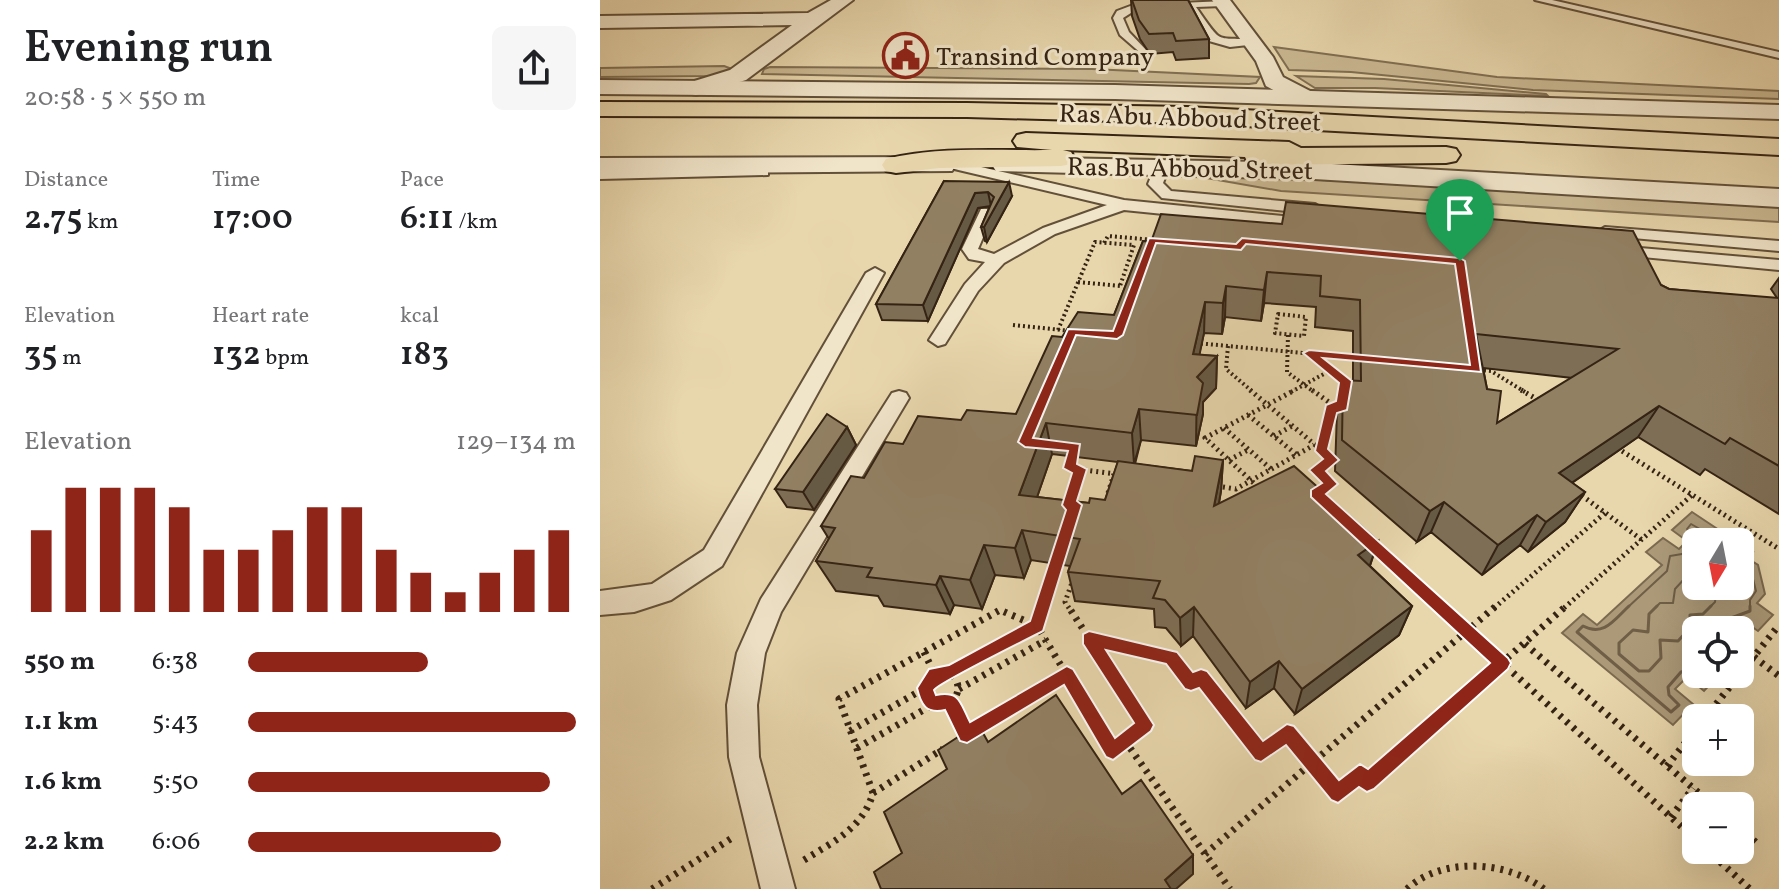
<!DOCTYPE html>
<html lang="en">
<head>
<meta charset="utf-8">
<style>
	body { margin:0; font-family:Vollkorn,serif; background:#f6f6f6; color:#202124; height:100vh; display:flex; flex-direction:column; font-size:30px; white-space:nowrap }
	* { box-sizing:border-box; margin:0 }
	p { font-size:26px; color:#757577 }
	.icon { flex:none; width:44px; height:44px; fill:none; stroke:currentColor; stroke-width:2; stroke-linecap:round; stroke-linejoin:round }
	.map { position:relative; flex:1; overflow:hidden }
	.drawer { display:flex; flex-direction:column; background:#fff; width:600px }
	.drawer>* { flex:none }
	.needle { width:52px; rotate:190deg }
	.fabs { position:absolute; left:1082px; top:528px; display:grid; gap:16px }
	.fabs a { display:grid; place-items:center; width:72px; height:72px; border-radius:12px; background:#fff; box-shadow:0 8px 32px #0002; font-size:40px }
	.pin { position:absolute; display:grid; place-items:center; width:68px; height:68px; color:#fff; margin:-82px -34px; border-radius:50% 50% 50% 0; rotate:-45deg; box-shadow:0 0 8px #0007 }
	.pin .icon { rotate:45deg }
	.round { display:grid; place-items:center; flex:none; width:84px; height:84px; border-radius:12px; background:#f6f6f6 }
	.head { display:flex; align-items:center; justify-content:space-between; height:136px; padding:0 24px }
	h1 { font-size:44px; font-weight:600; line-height:60px }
	.figures { display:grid; grid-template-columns:repeat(3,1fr); gap:12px; height:136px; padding:8px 24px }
	.figures div { display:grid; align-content:center }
	.figures b { font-size:34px; font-weight:600 }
	.figures small { font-size:22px; font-weight:400 }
	.figures p { font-size:22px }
	.chart { height:224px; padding:16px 24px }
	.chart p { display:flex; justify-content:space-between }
	.chart svg { width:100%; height:144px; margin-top:8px; stroke:#8f2418; stroke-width:6 }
	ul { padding:0 24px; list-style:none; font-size:26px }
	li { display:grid; grid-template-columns:128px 96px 1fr; align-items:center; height:60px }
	li i { height:20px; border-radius:10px; background:#8f2418 }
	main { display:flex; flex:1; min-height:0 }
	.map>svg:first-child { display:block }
</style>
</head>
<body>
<main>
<section class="drawer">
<div class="head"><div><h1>Evening run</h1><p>20:58 · 5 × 550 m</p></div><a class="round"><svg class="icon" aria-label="share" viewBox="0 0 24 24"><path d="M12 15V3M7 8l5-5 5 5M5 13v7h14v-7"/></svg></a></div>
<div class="figures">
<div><p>Distance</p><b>2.75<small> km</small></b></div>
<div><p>Time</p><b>17:00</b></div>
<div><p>Pace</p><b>6:11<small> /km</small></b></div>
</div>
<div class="figures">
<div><p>Elevation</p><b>35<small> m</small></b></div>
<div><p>Heart rate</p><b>132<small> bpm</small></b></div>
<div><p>kcal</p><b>183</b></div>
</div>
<div class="chart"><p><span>Elevation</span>129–134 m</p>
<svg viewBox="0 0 160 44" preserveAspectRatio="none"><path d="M5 44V19M15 44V6M25 44V6M35 44V6M45 44V12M55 44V25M65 44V25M75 44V19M85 44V12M95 44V12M105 44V25M115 44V32M125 44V38M135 44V32M145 44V25M155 44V19"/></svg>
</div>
<ul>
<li><b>550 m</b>6:38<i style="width:55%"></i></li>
<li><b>1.1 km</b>5:43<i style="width:100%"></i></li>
<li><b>1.6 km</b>5:50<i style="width:92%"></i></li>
<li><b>2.2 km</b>6:06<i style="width:77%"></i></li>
</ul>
</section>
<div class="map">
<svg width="1179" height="889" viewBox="0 0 1179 889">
	<rect width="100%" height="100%" fill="#e8d6ac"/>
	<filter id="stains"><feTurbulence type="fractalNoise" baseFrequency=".0025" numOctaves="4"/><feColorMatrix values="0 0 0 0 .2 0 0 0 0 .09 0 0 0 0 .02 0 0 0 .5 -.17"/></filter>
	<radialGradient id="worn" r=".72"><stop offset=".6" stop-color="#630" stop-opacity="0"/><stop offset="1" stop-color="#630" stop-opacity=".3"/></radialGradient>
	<path fill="#cab892" stroke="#806e52" stroke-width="2" d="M674 47 897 77 1179 91V99L933 90 751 72 689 70Z
		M124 66 132 69 112 76 0 77V68Z
		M170 67 492 69 660 77 656 83 649 84 162 74 164 69Z
		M696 76 784 79 946 94 948 96 775 88H715Z
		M589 175 849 185 1179 206V222L681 191Z"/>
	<path fill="#ab9978" stroke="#7c6a50" stroke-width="2" d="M1092 512 1137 542H1096V586H1140V544L1153 552 1147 558 1158 565 1165 594 1157 603 1173 615 1158 631 1141 619 1132 630H1096V674H1120L1104 691 1087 677 1075 689 1093 704 1073 725 962 633 983 614 997 625 1062 565 1046 552 1063 538 1079 549 1087 541 1072 530Z"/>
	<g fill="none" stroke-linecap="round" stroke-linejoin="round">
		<path stroke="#705e46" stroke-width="2" d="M1140 560 1151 571 1156 591 1150 600V608
			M1109 586 1116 594 1115 602 1109 608
			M1027 608 1067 571 1070 556 1082 554 1092 548 1094 539 1087 529 1091 524 1123 542
			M1055 608 1060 603H1073L1075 589 1086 577H1096"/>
		<path stroke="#705e46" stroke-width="3" d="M1029 606C1014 620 1004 637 983 626L977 632 1071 712 1079 705 1069 695 1068 687 1081 672 1089 670 1103 679 1109 674
			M1057 606 1049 614 1048 632 1033 630 1019 643V654L1039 671H1049L1061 658 1060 640 1078 641 1090 628V615L1103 614 1111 606
			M1126 630 1131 618 1150 611V606"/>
		<defs>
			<path id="service" d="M935 0H952L1179 52V58Z
				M626 1 623 6 596 7C624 47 613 36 657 40V44L630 47 609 41 587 8 534 11 523 18 529 32 548 52 543 55 520 35 513 18 517 11 533 5Z
				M355 161 524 200 712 219 720 224 712 229 524 210 455 234 404 263 378 291 345 344 338 346 329 340 365 284 385 262 369 259 362 249 381 209H391L394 212 378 249 394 254 443 228 507 205 350 168V162Z
				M562 163 569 167 563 183 571 191 715 204 723 209 715 214 562 198 548 184 555 167Z
				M163 168 168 169V175L0 179V171Z
				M1005 227 1179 241V251L999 235 997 232Z
				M1017 246 1179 260V270L1011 254 1009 251 1011 248Z
				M275 268 284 273 122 566 71 600 34 612 0 615V591L52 584 104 550 266 273Z
				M299 391 306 393 309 398 181 612 165 653 157 705 159 757 195 889H161L129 757 127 705 137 653 161 599 292 393Z"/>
			<path id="minor" d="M231 0H253L146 80 96 95 88 93 85 88 88 83 130 70 192 25 0 28V16L208 13Z
				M612 0H630L673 57 683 77 714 93 717 98 714 103H698L666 86 656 61Z"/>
			<path id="tertiary" d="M0 80 515 85 1179 105V119L515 99 0 94Z
				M342 157 352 159 356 165 352 171 0 174V158Z
				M406 157 714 163 1179 189V207L714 179 396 171 392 165 396 159Z"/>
			<path id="motorway" d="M0 102 367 103 587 107 1179 139V155L587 123 367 117 0 116Z
				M426 133 689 142 701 148 846 147 856 149 860 155 856 161 846 163 658 165 648 163 645 157 463 150 471 152 475 158 471 164 461 166 339 168 296 173 286 171 282 165 286 159C339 146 398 151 452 150L417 147 413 141 417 135Z"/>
		</defs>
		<use href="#service" stroke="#625039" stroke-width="4"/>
		<use href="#minor" stroke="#625039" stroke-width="4"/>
		<use href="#tertiary" stroke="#625039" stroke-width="4"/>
		<use href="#motorway" stroke="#352313" stroke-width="4"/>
		<path stroke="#352313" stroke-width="4" stroke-dasharray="2 3" stroke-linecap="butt" d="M504 243 508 236 555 240
			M478 282 521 286
			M678 314 706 317 704 336 675 333Z
			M413 325 471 331
			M458 330 495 242 534 245 520 286
			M688 335 687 372 714 392
			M596 343 757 358
			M628 346 626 369 653 392
			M712 356 746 381 745 385
			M879 370 891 371 925 392
			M691 392 731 370"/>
		<path stroke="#352313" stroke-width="5" stroke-dasharray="2 4" stroke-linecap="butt" d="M650 390 733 460 716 470 731 484 716 493
			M712 390 740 410
			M921 390 940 401
			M648 415 697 455
			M624 428 671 469
			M674 436 692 426
			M1017 448 1179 549
			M721 451 733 405
			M473 454 469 468 516 474
			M629 460 648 450
			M617 486 636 489 714 445
			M658 487 605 438 695 390
			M977 492 1042 540
			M508 493 514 474
			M471 505 480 469
			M773 545 842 608
			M443 608 457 561
			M469 608 465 602 473 580
			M894 608 1005 513
			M964 608 1092 495"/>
		<path stroke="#352313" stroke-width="7" stroke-dasharray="3 6" stroke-linecap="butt" d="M443 606 437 626 513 751 545 725 468 606
			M840 606 1096 840
			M489 639 571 657 591 683 601 677 661 753 687 733 738 794 760 773 767 782 966 606
			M925 644 1114 806
			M324 652 335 675
			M1154 657 1179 676
			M326 688a16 16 0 1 1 32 0a16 16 0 1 1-32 0Z
			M351 672 436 626
			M1140 674 1179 625
			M359 689 446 640
			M349 701 367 734
			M1105 718 1140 674
			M375 729 467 674
			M250 731 325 688
			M525 741 630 889
			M257 748 334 704
			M1067 766 1096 729
			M273 793 343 749
			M1071 817 1093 788
			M1140 828 1159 845
			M1107 850 1150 889
			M605 854 896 606
			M204 860C233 842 263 828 273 793L239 699 400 610 437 626
			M52 889 132 838
			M807 889C842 856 908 861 944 889"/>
		<use href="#service" fill="#f0e4c9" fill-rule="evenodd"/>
		<use href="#minor" fill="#f0e4c9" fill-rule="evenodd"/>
		<use href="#tertiary" fill="#f0e4c9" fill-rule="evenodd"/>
		<use href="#motorway" fill="#e8d6ac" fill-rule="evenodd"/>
	</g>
	<path fill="#7e6e55" stroke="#352313" stroke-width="2" fill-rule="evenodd" d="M531 0H588L609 39V58L576 60 573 52 550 54 540 39 532 16Z
		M344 181 412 196 387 242 385 241 381 227 390 206 378 208 328 321 282 320 276 304Z
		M543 241 1061 285 1069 289 1165 298H1177L1171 289 1179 278V514L1105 469 1100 475 1038 437 972 483 985 492 965 522 928 552 920 545 882 575 831 532 817 542 735 471 737 411 743 380 753 381V331L715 327 716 307 664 303 661 321 625 317 622 334 604 333 599 355 617 356 616 388 603 402V414L596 446 541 440 535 464 592 471 623 460 621 491 619 503 778 541 770 566 812 606 799 635 695 714 674 688 646 708 593 636 581 646 566 628 555 627 554 609 475 601 468 572 470 566 431 560 424 578 395 575 382 609 354 605 350 614 284 606 278 596 236 591 216 561 229 539 221 526 264 478 303 444 361 420 416 414 462 337 514 315ZM883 368 972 378 897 423 887 389ZM452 454 518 462 505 500 489 503 437 497Z
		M247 427 256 445 214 510 187 507 175 489Z"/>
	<path fill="#665a45" stroke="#352313" stroke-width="2" d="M409 182 412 196 387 242 384 227Z
		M388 192 391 206 378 208 328 321 323 305 375 193Z
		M667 272 664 303 661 321 664 290Z
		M626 286 625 317 622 334 623 303Z
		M605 302 604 333 593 386V354Z
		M617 356 616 388 603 402V414L596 446 597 377Z
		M1059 406 1038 437 941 504 959 473Z
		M539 409 541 440 534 464 532 433Z
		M446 423 452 454 427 526 419 495Z
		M247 427 256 445 214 510 203 492Z
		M623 460 621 491 613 536 614 506Z
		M985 492 965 522 928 552 946 522Z
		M844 502 831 532 817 542 830 511Z
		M937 515 920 545 882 575 898 545Z
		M422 530 431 560 424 578 415 548Z
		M778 541 768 571 758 555Z
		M384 545 395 575 382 609 370 580Z
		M340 576 354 605 350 614 336 585Z
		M812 606 799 635 695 714 702 689Z
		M594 607 593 636 581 646 580 618Z
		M679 661 674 688 646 708 650 682Z
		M593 855V874L576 889H566L565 880Z"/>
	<path fill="#928063" stroke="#352313" stroke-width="2" fill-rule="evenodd" d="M532 0H588L609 39 576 41 573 33 549 34 539 20Z
		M344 181 409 182 384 227H381L394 197 388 192 375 193 323 305 276 304Z
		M686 202 1033 231 1061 285 1069 289 1179 298V466L1130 438 1125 444 1059 406 959 473 985 492 946 522 937 515 898 545 844 502 830 511 742 440 743 380 761 381 760 300 720 296 721 276 667 272 664 290 626 286 623 303 605 302 593 354 617 356 597 377 603 383 597 415 539 409 532 433 446 423 419 495 489 503 490 498 505 500 518 461 592 471 595 456 623 460 614 506 694 466 778 541 758 555 812 606 702 689 679 661 650 682 594 607 580 618 565 600 553 598 560 581 468 572 480 539 422 530 415 548 384 545 370 580 340 576 336 585 267 577 272 568 216 561 235 528 221 526 251 476 264 478 285 442 303 444 318 416 361 420 367 410 416 414 452 336 462 337 478 312 514 315 543 241 551 242 561 214 682 224ZM876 334 1018 349 897 423 901 391 887 389Z
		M227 414 247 427 203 492 175 489Z
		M456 695 522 794 541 780 593 855 565 880 571 889H281L274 872 302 853 284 812 347 769 338 750 378 724 388 742Z"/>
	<path fill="#8f2418" stroke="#fff" stroke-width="2" fill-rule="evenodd" d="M549 238 636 244 642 238 860 258 865 261 881 372 723 358 752 381 747 410 737 413 728 449 739 460 726 471 738 484 726 494 908 658 911 663 908 669 774 789 767 792 759 787 738 803 731 800 686 745 661 762 655 760 599 688 591 691 585 689 566 664 506 650 554 725 551 731 513 760 506 757 464 685 367 743 360 741 345 710C326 714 321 705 317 688L329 669 349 665 430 621 466 510 462 505 472 473 463 468 468 451 425 447 418 442 468 329 513 331ZM556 243 641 250 646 244 855 264 870 365 709 350 703 353 739 383 736 401 726 405 715 451 723 459 709 470 722 483 711 490V497L890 663 768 769 760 764 739 780 694 726 687 724 663 741 607 671 601 669 593 672 577 652 489 631 483 634V644L534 723 515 738 473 669 467 666 370 722C360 703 360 690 336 695L334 690C340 682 426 640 443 631L482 505 477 501 487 469 477 464 480 444 433 438 476 335 517 339 523 335Z"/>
	<defs>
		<symbol id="civic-ring" viewBox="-11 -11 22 22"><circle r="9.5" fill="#f0e4c9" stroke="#8f2418" stroke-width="1.5"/><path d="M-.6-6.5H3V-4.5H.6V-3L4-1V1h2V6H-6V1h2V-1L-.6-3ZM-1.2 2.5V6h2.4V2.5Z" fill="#8f2418"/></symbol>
	</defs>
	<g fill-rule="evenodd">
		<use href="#civic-ring" x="280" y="30" width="51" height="51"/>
	</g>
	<g text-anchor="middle" stroke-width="6" stroke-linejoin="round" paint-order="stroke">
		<g font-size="26" fill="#352313" stroke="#f0e4c9" text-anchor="start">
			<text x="336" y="65">Transind Company</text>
		</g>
		<g font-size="26" fill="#352313" stroke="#f0e4c9">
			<text transform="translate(590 117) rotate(2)" y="9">Ras Abu Abboud Street</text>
			<text transform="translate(590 168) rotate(1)" y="9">Ras Bu Abboud Street</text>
		</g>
	</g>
	<rect width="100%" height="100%" filter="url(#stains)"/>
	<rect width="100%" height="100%" fill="url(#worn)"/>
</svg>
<div class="fabs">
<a><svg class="needle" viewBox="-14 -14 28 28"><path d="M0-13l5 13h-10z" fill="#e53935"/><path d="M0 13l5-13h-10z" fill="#757577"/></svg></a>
<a><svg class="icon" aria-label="locate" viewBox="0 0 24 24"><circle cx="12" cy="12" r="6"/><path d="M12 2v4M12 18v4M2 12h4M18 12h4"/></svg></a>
<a>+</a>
<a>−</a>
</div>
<div class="pin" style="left:860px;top:261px;background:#1e9e55"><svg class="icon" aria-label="arrive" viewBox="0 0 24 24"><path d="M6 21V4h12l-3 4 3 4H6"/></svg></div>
</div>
</main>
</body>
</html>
